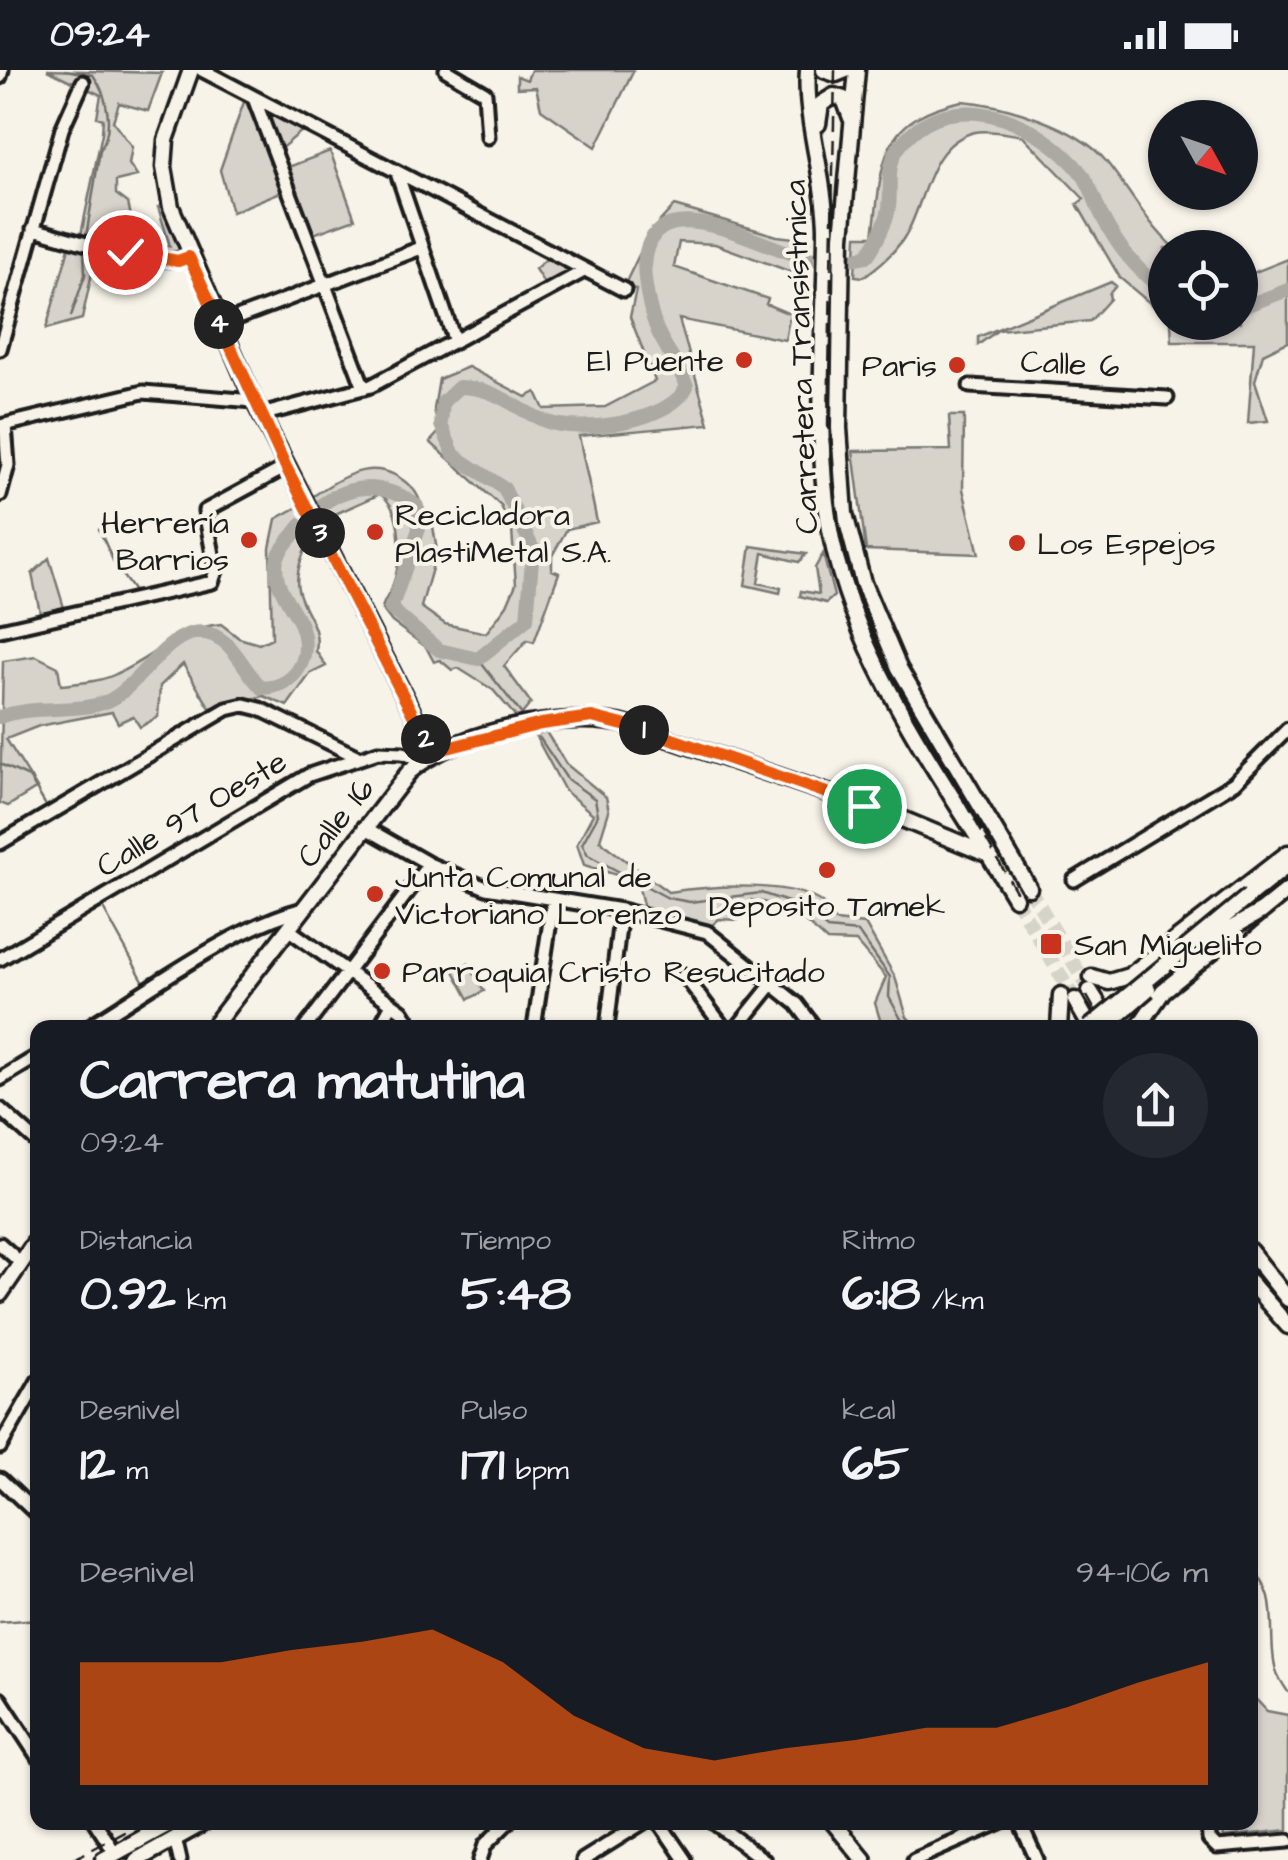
<!DOCTYPE html>
<html lang="es">
<head>
<meta charset="utf-8">
<style>
	body { margin:0; font-family:"Architects Daughter",sans-serif; background:#242831; color:#f1f3f6; height:100vh; display:flex; flex-direction:column; font-size:38px; white-space:nowrap }
	* { box-sizing:border-box; margin:0 }
	p { font-size:32px; color:#9ea1a6 }
	.icon { flex:none; width:55px; height:55px; fill:none; stroke:currentColor; stroke-width:2; stroke-linecap:round; stroke-linejoin:round }
	.map { position:relative; flex:1; overflow:hidden }
	.drawer { position:absolute; left:30px; top:950px; width:1228px; height:810px; display:flex; flex-direction:column; background:#171b24; border-radius:20px; box-shadow:0 2px 8px #0004 }
	.drawer>* { flex:none }
	.needle { width:65px; rotate:130deg }
	.tools { position:absolute; left:1148px; top:30px; display:grid; gap:20px }
	.tools a { display:grid; place-items:center; width:110px; height:110px; border-radius:50%; background:#171b24; box-shadow:0 2px 8px #0004; font-size:50px }
	.pin { position:absolute; display:grid; place-items:center; width:85px; height:85px; color:#fff; margin:-42px; border:5px solid #fff; border-radius:50%; box-shadow:0 2px 10px #0007 }
	.km { position:absolute; width:50px; height:50px; margin:-25px; border-radius:50%; background:#222; color:#fff; font-size:28px; line-height:50px; text-align:center }
	.round { display:grid; place-items:center; flex:none; width:105px; height:105px; border-radius:52px; background:#242831 }
	.headline { display:flex; align-items:center; justify-content:space-between; height:170px; padding:0 50px }
	h1 { font-size:55px; font-weight:700; line-height:75px }
	.stats { display:grid; grid-template-columns:repeat(3,1fr); gap:15px; height:170px; padding:10px 50px }
	.stats div { display:grid; align-content:center }
	.stats b { font-size:50px; font-weight:700 }
	.stats small { font-size:28px; font-weight:400 }
	.stats p { font-size:28px }
	.chart { height:280px; padding:20px 50px }
	.chart p { display:flex; justify-content:space-between }
	.chart svg { width:100%; height:180px; margin-top:10px; fill:#ea580c; opacity:.7 }
	.status { display:flex; justify-content:space-between; align-items:center; height:70px; padding:0 50px; background:#171b24; direction:ltr }
	.status svg { height:28px; fill:currentColor }
	.map>svg:first-child { display:block }
</style>
</head>
<body>
<div class="status"><b>09:24</b><svg viewBox="0 0 49 12"><path d="M0 12V9h3v3zM5 12V6h3v6zM10 12V3h3v9zM15 12V0h3v12zM26 1h20v11H26zM47 4h2v5h-2z"/></svg></div>
<div class="map">
<svg width="1288" height="1790" viewBox="0 0 1288 1790">
	<rect width="100%" height="100%" fill="#f7f3e8"/>
	<filter id="ink" filterUnits="userSpaceOnUse"><feTurbulence type="fractalNoise" baseFrequency=".01" numOctaves="2"/><feDisplacementMap in="SourceGraphic" scale="20" xChannelSelector="R" yChannelSelector="G"/><feConvolveMatrix kernelMatrix="1 2 1 2 8 2 1 2 1" color-interpolation-filters="sRGB"/></filter>
	<g filter="url(#ink)">
		<path fill="#d7d3cb" stroke="#7a7874" stroke-width="2.5" d="M47 0 162 3 148 41 119 33 113 51 132 77 129 94 137 106 116 111V124L128 133 137 173 170 176 158 137 165 136 182 187 137 182 81 165 102 63 103 49 97 47 101 25Z
			M531 0H634L596 77 541 39 536 17 517 18V6L527 10Z
			M245 29 283 121 232 142 220 100Z
			M962 31C1003 34 1078 57 1105 90 1129 119 1145 151 1173 177L1165 178V240H1158L1120 208 1077 134 1084 129 1023 66C1009 64 989 59 975 62 929 73 926 128 907 163 896 182 881 195 863 207L855 206 857 166H873C883 91 878 49 962 31Z
			M267 41 303 60 278 81 264 43Z
			M330 81 355 149 308 166 283 99Z
			M674 136 777 166 811 170 805 207 715 174 679 172 674 197 768 229 766 234 790 244 785 270 679 249 709 354 579 366 597 452 567 459 552 486V500L559 503 534 572 527 570 504 596 531 633 518 649 493 620 458 598 452 600 440 590 434 592 426 577 392 552 382 539C384 529 389 526 392 517 402 491 405 441 380 424L322 450 312 427C345 404 379 383 413 419 422 429 419 439 431 444L437 481 421 537 445 554 486 563 507 535 516 514 512 461 501 436 430 372 439 362 434 339 439 309 468 297 526 327 536 322 544 339 605 337 655 311 630 247 636 220 625 214 650 162Z
			M70 174 97 180 82 249 46 259Z
			M552 184 570 200 546 217 535 199Z
			M1288 189V272L1263 284 1255 311 1268 351 1248 353 1254 272H1172L1171 253 1240 252V208Z
			M1111 212 1116 216 1109 224 1110 229 1090 251 998 260 978 275V267Z
			M949 346H964L963 419 979 484 866 480 853 381 951 380Z
			M298 437 312 464C305 480 294 501 298 519 303 543 321 555 316 581L326 596 310 604 287 636 264 626 210 638 183 594 160 616 158 647 140 657 133 646 118 653 112 642 39 656 6 669 37 718 8 736 0 733 3 591 36 586 58 597 61 615C79 613 100 612 116 604 155 587 177 558 221 554L239 568 259 574 272 568 270 478 276 449Z
			M751 476 806 484 799 492 763 483 758 513 781 518 780 523 745 515Z
			M823 484 834 526 826 533 800 526 801 521 819 524 815 498Z
			M49 488 65 541 41 547 32 504Z
			M546 662 566 694 606 727 609 741 600 770 609 778 668 822C702 817 804 807 828 839 831 843 832 848 835 851L865 854 895 907 907 947 917 957 882 956 875 933 886 907 856 872 827 871C803 849 785 834 751 830L738 850 719 849 710 857 644 839 639 818 620 806 584 795 577 774 593 744 565 721 535 665Z
			M468 893 484 921 469 929 454 901Z
			M1250 1623 1267 1641 1288 1645V1760L1224 1767 1221 1753 1250 1752Z"/>
		<g fill="none" stroke-linecap="round" stroke-linejoin="round">
			<path stroke="#72716c" stroke-width="2.5" d="M65 0 93 5C108 25 114 59 100 80L86 167
				M71 246 85 205 84 178
				M99 459 115 495 135 523
				M478 589 523 646
				M539 667 567 709 595 729 598 745 582 774 588 785 668 828 690 832 761 823 803 837 827 859 858 862 890 907 889 927 906 958
				M0 694 29 707 45 734
				M104 840 145 914
				M1250 1499C1283 1523 1266 1567 1276 1600 1278 1607 1284 1616 1288 1622
				M0 1552 38 1549"/>
			<path stroke="#aca9a2" stroke-width="14" d="M1240 238 1288 220
				M0 647C34 634 78 644 108 631 146 614 180 531 228 575 241 588 248 605 262 618 297 617 314 586 300 553 290 532 272 515 277 490 279 481 288 471 294 464 327 419 370 402 417 436L419 459 391 539 439 580 478 589 527 549 533 479 504 418 454 385 441 355 443 332 459 317C499 318 511 337 545 351 578 365 672 352 687 316 678 296 667 280 658 262 650 244 642 206 645 187 657 112 769 181 806 188 825 192 848 190 867 186 875 176 887 151 889 138 892 113 884 94 903 72 954 13 1041 52 1082 104 1091 115 1095 133 1102 146 1118 178 1136 199 1165 222"/>
			<path stroke="#d6d3c9" stroke-width="14" stroke-dasharray="14 7" stroke-linecap="butt" d="M1029 818 1090 921
				M1015 828 1075 930"/>
			<defs>
				<path id="minor" d="M202 0 624 220
					M446 0 485 23 488 67
					M0 7 2 0
					M254 28 364 318
					M397 103 455 272
					M33 159C70 168 156 199 189 187
					M219 255 421 178
					M0 279 62 59 83 12
					M970 316 1167 328
					M261 345 371 316 584 201
					M0 356 143 322 254 331
					M0 425 8 395 5 355
					M0 560 212 512 216 501 205 441 286 397
					M364 757 429 794 486 818 621 840 707 862 797 934 815 958
					M0 773 227 639 244 635 260 639 356 686
					M1074 810 1234 713 1288 659
					M288 859 402 941 413 958
					M0 889 309 705 378 682 403 683 422 690
					M684 905 724 958
					M86 958C151 919 231 858 303 839
					M305 958 429 794
					M379 958 392 934
					M534 958 553 831
					M607 958 621 840
					M737 958 773 913
					M0 1009 38 986
					M0 1039 38 1073
					M0 1174 20 1192
					M0 1377 38 1311
					M0 1409 38 1445
					M0 1629 38 1687
					M95 1752 115 1783
					M659 1752 685 1790
					M713 1752 764 1790
					M1020 1752 1037 1790
					M1208 1752 1209 1769 1217 1777 1288 1771
					M175 1768 180 1790
					M480 1790 485 1775 508 1752
					M583 1790 644 1752
					M914 1790 1001 1752"/>
				<path id="major" d="M191 0 166 70 164 97 171 137 254 331 433 682
					M808 0C804 48 825 106 826 158 826 258 812 373 832 470 859 600 948 715 1015 828
					M824 0 836 4 846 0
					M857 0 842 167 839 358 845 444 863 513 899 598 1029 818
					M818 54 821 34 834 26 844 29 851 48
					M1249 826 1288 795
					M1092 907 1109 912 1129 906 1288 783
					M1090 921 1110 953
					M1075 930 1091 958
					M212 958 409 702C456 660 571 639 631 656L895 746 989 785
					M1059 958 1061 925
					M1138 958 1163 921 1288 820
					M1250 1181 1288 1229
					M1250 1212 1288 1256
					M0 1224 38 1168
					M833 1752 864 1790
					M103 1790 172 1752
					M137 1790 205 1752"/>
			</defs>
			<use href="#minor" stroke="#1c1c1c" stroke-width="19"/>
			<use href="#major" stroke="#1c1c1c" stroke-width="21"/>
			<use href="#minor" stroke="#f7f3e8" stroke-width="11"/>
			<use href="#major" stroke="#f7f3e8" stroke-width="14"/>
			<path stroke="#1c1c1c" stroke-width="2.5" stroke-dasharray="15 8" stroke-linecap="butt" d="M835 0 828 355 842 480 882 589 1017 823
				M1087 926 1105 958
				M1250 1198 1288 1243
				M72 1790 144 1752"/>
			<defs>
				<path id="major-bridge" d="M1204 874 1260 842
					M1089 958 1249 826
					M1103 958 1148 919"/>
			</defs>
			<use href="#major-bridge" stroke="#1c1c1c" stroke-width="21" stroke-linecap="butt"/>
			<use href="#major-bridge" stroke="#f7f3e8" stroke-width="14"/>
		</g>
	</g>
	<g fill="none" stroke-linecap="round" stroke-linejoin="round" filter="url(#ink)">
		<defs>
			<path id="route" d="M125 182 178 191 189 187 286 397 432 682 541 654 592 647 658 664 864 736"/>
		</defs>
		<use href="#route" stroke="#fff" stroke-width="20"/>
		<use href="#route" stroke="#ea580c" stroke-width="12"/>
	</g>
	<g fill="#c8321e" stroke="#f7f3e8" stroke-width="4">
		<circle cx="744" cy="290" r="10"/>
		<circle cx="957" cy="295" r="10"/>
		<circle cx="375" cy="462" r="10"/>
		<circle cx="249" cy="470" r="10"/>
		<circle cx="1017" cy="473" r="10"/>
		<circle cx="827" cy="800" r="10"/>
		<circle cx="375" cy="824" r="10"/>
		<rect x="1039" y="862" width="24" height="24" rx="5"/>
		<circle cx="382" cy="901" r="10"/>
	</g>
	<g text-anchor="middle" stroke-width="8" stroke-linejoin="round" paint-order="stroke">
		<g font-size="32" fill="#1c1c1c" stroke="#f7f3e8">
			<text transform="translate(800 287) rotate(-92)" y="11">Carretera Transístmica</text>
			<text transform="translate(1070 293) rotate(3)" y="11">Calle 6</text>
			<text transform="translate(191 743) rotate(-31)" y="11">Calle 97 Oeste</text>
			<text transform="translate(335 752) rotate(-52)" y="11">Calle 16</text>
		</g>
		<g font-size="32" fill="#1c1c1c" stroke="#f7f3e8" text-anchor="start">
			<text x="724" y="301" text-anchor="end">El Puente</text>
			<text x="937" y="306" text-anchor="end">Paris</text>
			<text x="395" y="455">Recicladora<tspan x="395" dy="37">PlastiMetal S.A.</tspan></text>
			<text x="229" y="463" text-anchor="end">Herrería<tspan x="229" dy="37">Barrios</tspan></text>
			<text x="1037" y="484">Los Espejos</text>
			<text x="395" y="817">Junta Comunal de<tspan x="395" dy="37">Victoriano Lorenzo</tspan></text>
			<text x="827" y="846" text-anchor="middle">Deposito Tamek</text>
			<text x="1074" y="885">San Miguelito</text>
			<text x="402" y="912">Parroquia Cristo Resucitado</text>
		</g>
	</g>
</svg>
<div class="tools">
<a><svg class="needle" viewBox="-14 -14 28 28"><path d="M0-13l5 13h-10z" fill="#e53935"/><path d="M0 13l5-13h-10z" fill="#9ea1a6"/></svg></a>
<a><svg class="icon" aria-label="locate" viewBox="0 0 24 24"><circle cx="12" cy="12" r="6"/><path d="M12 2v4M12 18v4M2 12h4M18 12h4"/></svg></a>
</div>
<div class="pin" style="left:864px;top:736px;background:#1e9e55"><svg class="icon" aria-label="arrive" viewBox="0 0 24 24"><path d="M6 21V4h12l-3 4 3 4H6"/></svg></div>
<div class="pin" style="left:125px;top:182px;background:#d93025"><svg class="icon" aria-label="check" viewBox="0 0 24 24"><path d="M5 12l5 5 9-10"/></svg></div>
<b class="km" style="left:644px;top:660px">1</b>
<b class="km" style="left:426px;top:669px">2</b>
<b class="km" style="left:320px;top:463px">3</b>
<b class="km" style="left:219px;top:254px">4</b>
<section class="drawer">
<div class="headline"><div><h1>Carrera matutina</h1><p>09:24</p></div><a class="round"><svg class="icon" aria-label="share" viewBox="0 0 24 24"><path d="M12 15V3M7 8l5-5 5 5M5 13v7h14v-7"/></svg></a></div>
<div class="stats">
<div><p>Distancia</p><b>0.92<small> km</small></b></div>
<div><p>Tiempo</p><b>5:48</b></div>
<div><p>Ritmo</p><b>6:18<small> /km</small></b></div>
</div>
<div class="stats">
<div><p>Desnivel</p><b>12<small> m</small></b></div>
<div><p>Pulso</p><b>171<small> bpm</small></b></div>
<div><p>kcal</p><b>65</b></div>
</div>
<div class="chart"><p><span>Desnivel</span>94–106 m</p>
<svg viewBox="0 0 160 44" preserveAspectRatio="none"><path d="M0 44V14L10 14L20 14L30 11L40 9L50 6L60 14L70 27L80 35L90 38L100 35L110 33L120 30L130 30L140 25L150 19L160 14V44z"/></svg>
</div>
</section>
</div>
</body>
</html>
